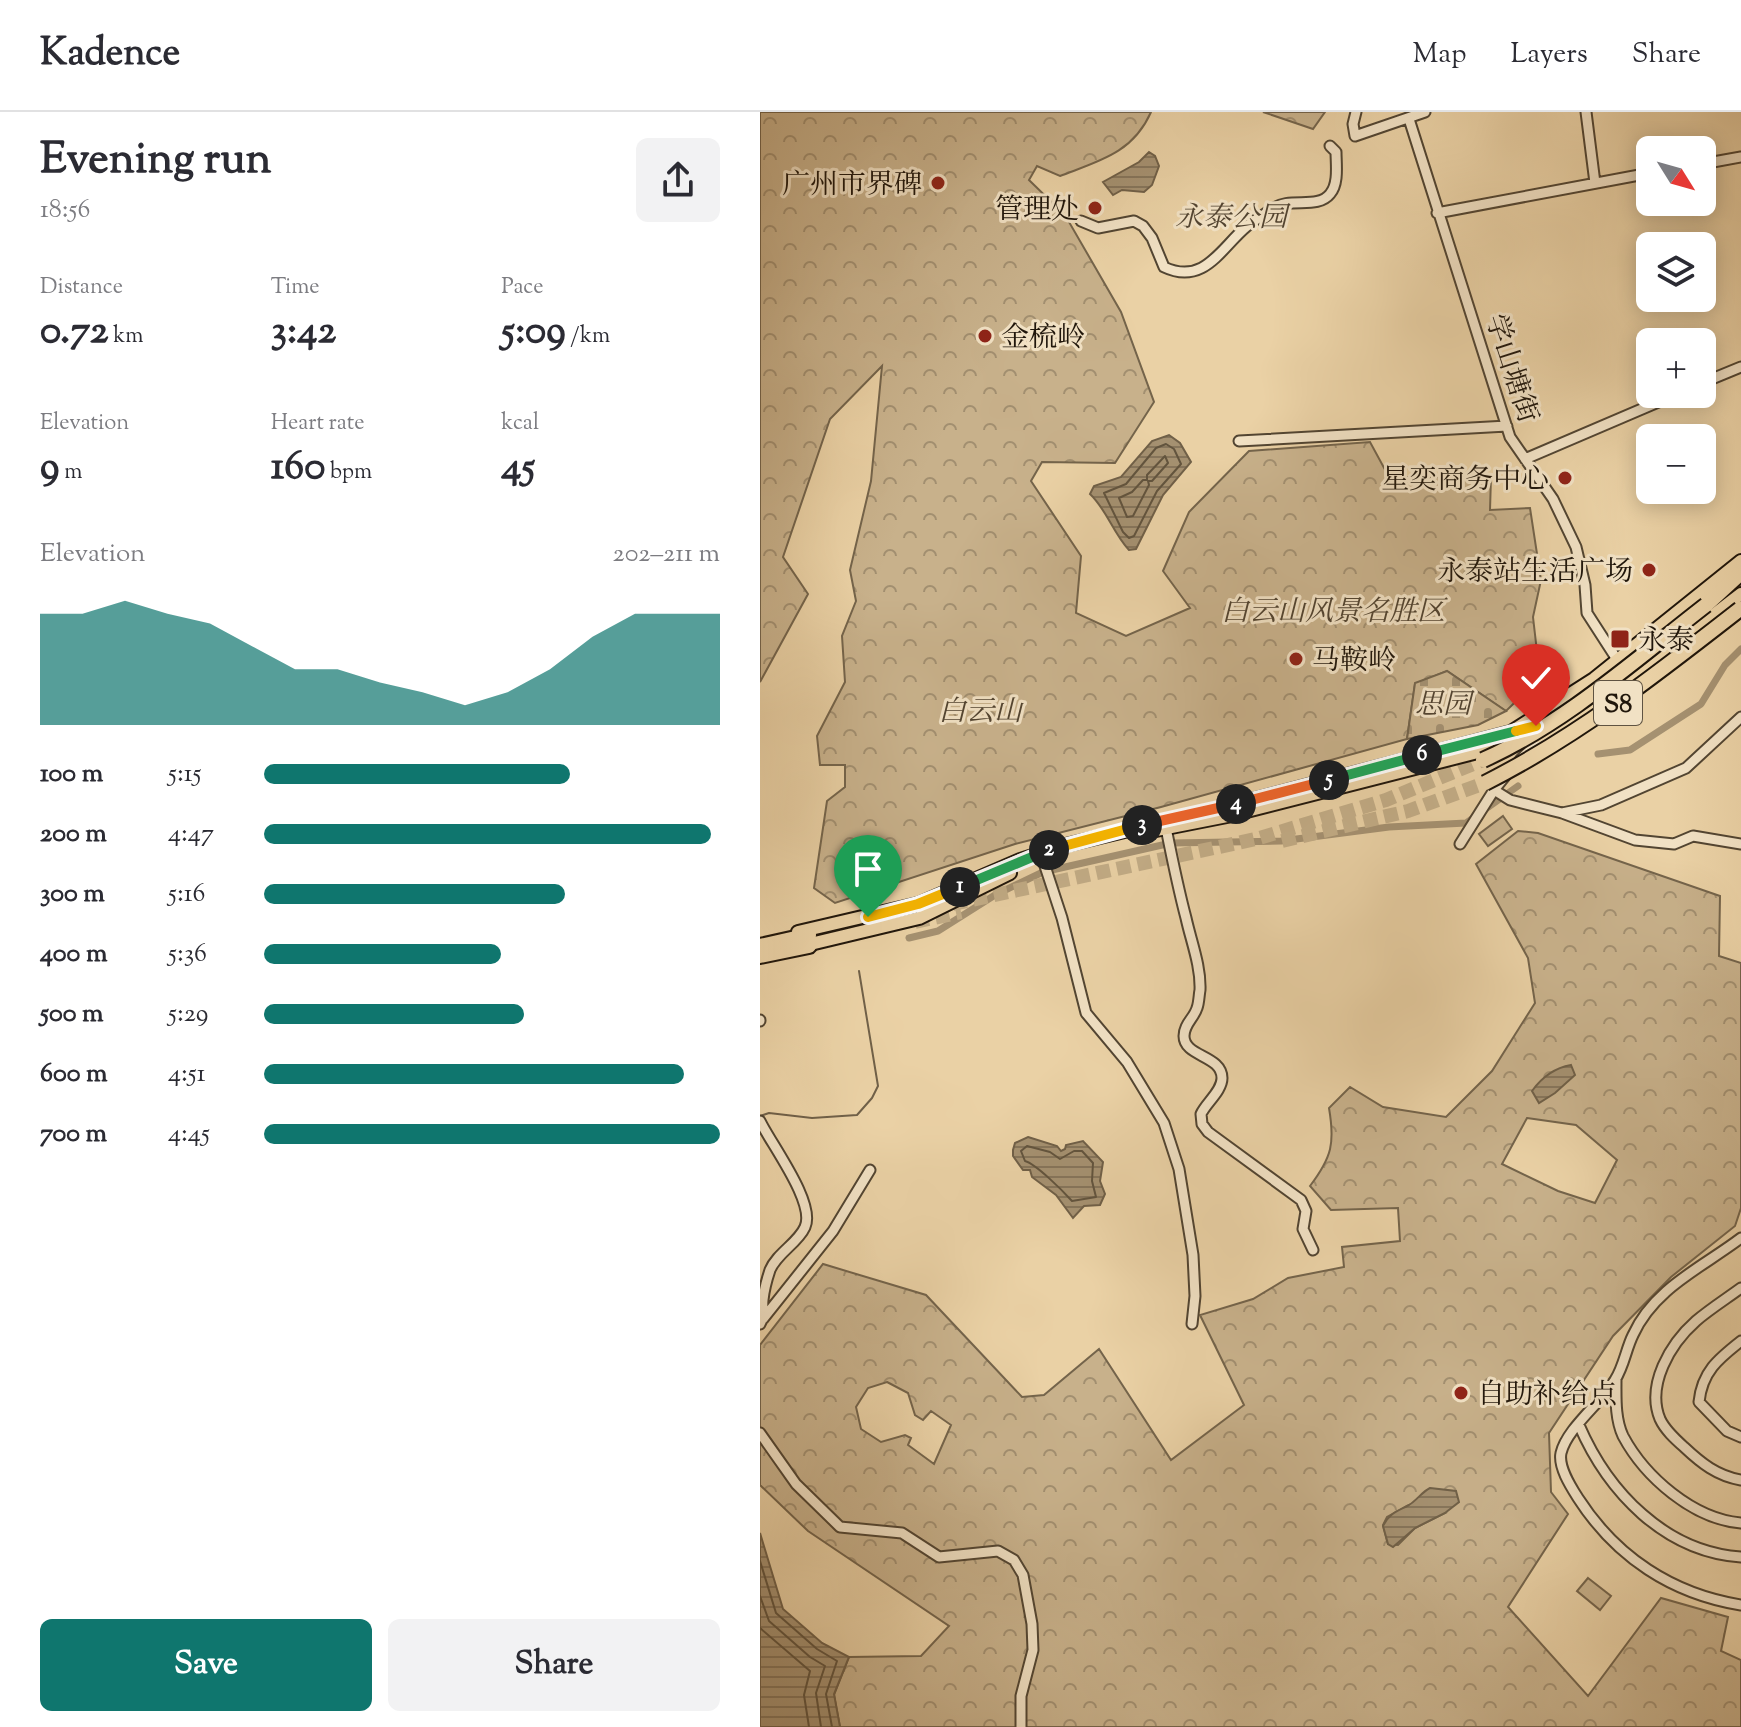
<!DOCTYPE html>
<html lang="en">
<head>
<meta charset="utf-8">
<style>
	body { margin:0; font-family:"Sorts Mill Goudy","Noto Serif SC",serif; background:#f2f2f3; color:#2b2b33; height:100vh; display:flex; flex-direction:column; font-size:30px; white-space:nowrap }
	* { box-sizing:border-box; margin:0 }
	p { font-size:26px; color:#7c7c81 }
	.icon { flex:none; width:44px; height:44px; fill:none; stroke:currentColor; stroke-width:2; stroke-linecap:round; stroke-linejoin:round }
	.map { position:relative; flex:1; overflow:hidden }
	.sheet { display:flex; flex-direction:column; background:#fff; width:760px }
	.sheet>* { flex:none }
	.needle { width:52px; rotate:127deg }
	.fabs { position:absolute; left:876px; top:24px; display:grid; gap:16px }
	.fabs a { display:grid; place-items:center; width:80px; height:80px; border-radius:12px; background:#fff; box-shadow:0 4px 20px #0003; font-size:40px }
	.pin { position:absolute; display:grid; place-items:center; width:68px; height:68px; color:#fff; margin:-82px -34px; border-radius:50% 50% 50% 0; rotate:-45deg; box-shadow:0 0 8px #0007 }
	.pin .icon { rotate:45deg }
	.km { position:absolute; width:40px; height:40px; margin:-20px; border-radius:50%; background:#222; color:#fff; font-size:22px; line-height:40px; text-align:center }
	.round { display:grid; place-items:center; flex:none; width:84px; height:84px; border-radius:12px; background:#f2f2f3 }
	.summary { display:flex; align-items:center; justify-content:space-between; height:136px; padding:0 40px }
	h1 { font-size:44px; font-weight:700; line-height:60px }
	.stats { display:grid; grid-template-columns:repeat(3,1fr); gap:12px; height:136px; padding:8px 40px }
	.stats div { display:grid; align-content:center }
	.stats b { font-size:40px; font-weight:700 }
	.stats small { font-size:22px; font-weight:400 }
	.stats p { font-size:22px }
	.chart { height:224px; padding:16px 40px }
	.chart p { display:flex; justify-content:space-between }
	.chart svg { width:100%; height:144px; margin-top:8px; fill:#0f766e; opacity:.7 }
	.action { display:flex; gap:16px; margin-top:auto; padding:16px 40px }
	.action a { flex:1; height:92px; border-radius:12px; background:#0f766e; color:#fff; font-size:32px; font-weight:700; line-height:92px; text-align:center }
	.action a+a { background:#f2f2f3; color:#2b2b33 }
	ul { padding:0 40px; list-style:none; font-size:26px }
	li { display:grid; grid-template-columns:128px 96px 1fr; align-items:center; height:60px }
	li i { height:20px; border-radius:10px; background:#0f766e }
	header { display:flex; align-items:center; gap:48px; box-sizing:border-box; height:112px; padding:0 40px; background:#fff; border-bottom:2px solid #e1e1e2 }
	header strong { font-size:38px }
	nav { display:flex; gap:44px; margin-inline-start:auto; font-size:28px }
	main { display:flex; flex:1; min-height:0 }
	.map>svg:first-child { display:block }
</style>
</head>
<body>
<header>
<strong>Kadence</strong>
<nav><a>Map</a><a>Layers</a><a>Share</a></nav>
</header>
<main>
<section class="sheet">
<div class="summary"><div><h1>Evening run</h1><p>18:56</p></div><a class="round"><svg class="icon" aria-label="share" viewBox="0 0 24 24"><path d="M12 15V3M7 8l5-5 5 5M5 13v7h14v-7"/></svg></a></div>
<div class="stats">
<div><p>Distance</p><b>0.72<small> km</small></b></div>
<div><p>Time</p><b>3:42</b></div>
<div><p>Pace</p><b>5:09<small> /km</small></b></div>
</div>
<div class="stats">
<div><p>Elevation</p><b>9<small> m</small></b></div>
<div><p>Heart rate</p><b>160<small> bpm</small></b></div>
<div><p>kcal</p><b>45</b></div>
</div>
<div class="chart"><p><span>Elevation</span>202–211 m</p>
<svg viewBox="0 0 160 44" preserveAspectRatio="none"><path d="M0 44V10L10 10L20 6L30 10L40 13L50 20L60 27L70 27L80 31L90 34L100 38L110 34L120 27L130 17L140 10L150 10L160 10V44z"/></svg>
</div>
<ul>
<li><b>100 m</b>5:15<i style="width:67%"></i></li>
<li><b>200 m</b>4:47<i style="width:98%"></i></li>
<li><b>300 m</b>5:16<i style="width:66%"></i></li>
<li><b>400 m</b>5:36<i style="width:52%"></i></li>
<li><b>500 m</b>5:29<i style="width:57%"></i></li>
<li><b>600 m</b>4:51<i style="width:92%"></i></li>
<li><b>700 m</b>4:45<i style="width:100%"></i></li>
</ul>
<div class="action"><a>Save</a><a>Share</a></div>
</section>
<div class="map">
<svg width="981" height="1615" viewBox="0 0 981 1615">
	<defs>
		<pattern id="forest-crowns" width="20" height="18" patternUnits="userSpaceOnUse" patternTransform="scale(2)"><rect width="20" height="18" fill="#c8b18b"/><path d="M2 6a3 3 0 1 1 6 0M12 15a3 3 0 1 1 6 0" fill="none" stroke="#a28f70"/></pattern>
		<pattern id="cemetery-stones" width="16" height="16" patternUnits="userSpaceOnUse" patternTransform="scale(2)"><rect width="16" height="16" fill="#c8b18b"/><path d="M2 7V4a2 2 0 0 1 4 0v3zM10 15v-3a2 2 0 0 1 4 0v3z" fill="#a28f70"/></pattern>
		<pattern id="water-rules" width="6" height="5" patternUnits="userSpaceOnUse" patternTransform="scale(2)"><rect width="6" height="5" fill="#a59171"/><path d="M0 2.5h6" fill="none" stroke="#86755b"/></pattern>
	</defs>
	<rect width="100%" height="100%" fill="#ead1a5"/>
	<filter id="stains"><feTurbulence type="fractalNoise" baseFrequency=".0025" numOctaves="4"/><feColorMatrix values="0 0 0 0 .2 0 0 0 0 .09 0 0 0 0 .02 0 0 0 .5 -.17"/></filter>
	<radialGradient id="worn" r=".72"><stop offset=".6" stop-color="#630" stop-opacity="0"/><stop offset="1" stop-color="#630" stop-opacity=".3"/></radialGradient>
	<path fill="#c8b18b" stroke="#74644b" stroke-width="2" d="M743 704 752 717 728 734 719 722Z
		M828 1466 851 1484 840 1498 817 1479Z"/>
	<path fill="url(#forest-crowns)" stroke="#74644b" stroke-width="2" fill-rule="evenodd" d="M0 0H391C373 41 339 49 300 64L277 54 269 68 305 103 361 200 394 290 355 351 282 350 271 369 321 444 316 501 366 524 430 496 403 459 429 400 489 339 610 330 629 365H731L730 398 770 396 781 468 773 505 780 566 746 599 687 559 655 572 647 627 401 695 255 732 75 791 54 776 67 689 85 675V653H60L57 624 85 570 82 524 96 489 90 458 111 369 122 254 70 307 23 445 48 482 0 570Z
		M503 0H565L553 17Z
		M758 719 778 721 960 784 959 844 981 851V1096L975 1114 911 1165 853 1224 789 1321 791 1380 808 1402 748 1495 828 1584 901 1486 968 1505 961 1539 981 1548V1615H80L74 1583 89 1545 161 1544 189 1514 48 1419 0 1373V1233L63 1152 166 1183 262 1285 284 1283 339 1237 411 1348 484 1293 440 1203 493 1187 528 1166 584 1155 582 1135 640 1129 638 1096 571 1098 550 1074C572 1045 575 1031 569 996L590 975 623 995 686 1005 732 959 775 891 768 846 716 752ZM767 1006 816 1013 857 1048 835 1091 798 1079 742 1052ZM127 1270 148 1281 155 1303 163 1308 171 1299 191 1313 174 1352 148 1333 151 1326 145 1323 121 1330 101 1317 96 1295 108 1276ZM651 1392 685 1401 655 1416 638 1433 628 1432 623 1413 627 1405Z"/>
	<path fill="url(#cemetery-stones)" stroke="#74644b" stroke-width="2" d="M687 559 746 599 718 613 647 627 655 571Z"/>
	<path fill="url(#water-rules)" stroke="#706048" stroke-width="2" d="M389 40 395 44 399 54 392 73 384 80 362 78 353 83 343 70 379 50Z
		M409 323 420 331 431 350 403 383 376 437 369 438C353 421 347 398 330 382L334 374 361 365 392 329Z
		M811 953 815 963 795 981 779 991 772 979C782 965 794 956 811 953Z
		M268 1025 297 1034 301 1039 305 1037 306 1033 323 1029 343 1050 340 1069 345 1082 340 1093 324 1094 313 1106 296 1083 272 1065 270 1058H263L253 1044V1038L255 1031Z
		M670 1376 696 1379 699 1390 685 1401 655 1416 633 1435 628 1432 623 1414C629 1401 638 1399 649 1393 657 1388 662 1380 670 1376Z
		M0 1421 23 1497 62 1531 89 1545 74 1582 80 1615H0Z"/>
	<g fill="none" stroke-linecap="round" stroke-linejoin="round">
		<path stroke="#62543e" stroke-width="2" d="M406 332 414 337 421 352 397 379 374 424 369 426 363 420 344 381 366 372 396 336Z
			M405 344 408 351 392 369H388L389 373 373 404 367 405 359 386 372 380 383 368H387V363Z
			M267 1034 290 1040 300 1047 314 1039H322L333 1051 332 1069 336 1085 312 1089C303 1079 276 1052 265 1049L261 1039Z
			M0 1449 16 1501 57 1537 77 1549 66 1582 72 1615
			M0 1484 9 1509 50 1545 65 1554 56 1581 61 1615
			M0 1516 50 1559 44 1583 49 1615"/>
		<path stroke="#706048" stroke-width="2" d="M0 1004 9 1001 52 1006 97 1003 112 986 118 974 99 859"/>
		<path stroke="#a59171" stroke-width="7" d="M838 642 870 638 941 592 965 553 981 537
			M149 826 178 819 235 783 283 760 411 731 521 729 629 715 706 711 758 674"/>
		<path stroke="#c2ac86" stroke-width="14" stroke-dasharray="14 7" stroke-linecap="butt" d="M522 729 648 699 725 671
			M155 810 201 800
			M90 814 496 727 626 688 723 648"/>
		<defs>
			<path id="minor" d="M596 0 593 12 595 24 665 0
				M826 0 835 71
				M649 7 750 325 793 387 816 435 825 473 827 501 858 549
				M942 52 981 45
				M677 101 890 61
				M321 109 338 116 374 109 383 114 392 126 404 155C444 174 461 136 486 115 494 108 504 103 512 97 530 84 557 98 570 82 579 72 576 52 576 40L570 34
				M942 271 981 255
				M479 329 747 314
				M765 347 917 282
				M760 648 786 622
				M734 678 750 688 802 701 875 728 914 732 933 724 981 732
				M802 701 841 693 926 656 981 605
				M406 716C412 746 418 776 426 806 431 829 441 854 440 878 439 883 439 891 437 896 434 906 424 912 424 924 424 945 462 943 462 966 462 979 446 991 441 1002L442 1012 448 1020 541 1088 546 1099 543 1117 553 1138
				M700 732 734 678 747 662
				M283 748 302 806 326 901 367 950 404 1011 419 1057 433 1143 435 1184 432 1212
				M0 908V909
				M0 1009C11 1032 56 1091 45 1115 38 1131 17 1141 10 1158 7 1167 4 1178 3 1188 2 1197 5 1204 0 1212
				M981 1126C943 1155 894 1176 873 1223 866 1237 864 1254 855 1268 841 1291 807 1316 801 1341 798 1355 811 1375 818 1386 856 1445 912 1482 981 1493
				M981 1176C966 1187 950 1197 936 1209 910 1232 886 1273 900 1307 905 1318 915 1327 924 1335 941 1351 957 1364 981 1368
				M3 1207 73 1119 110 1058
				M981 1229C958 1247 942 1260 939 1290L967 1319 981 1325
				M856 1268C856 1286 855 1307 863 1324 885 1365 933 1407 981 1411
				M819 1313C848 1380 905 1440 981 1445
				M0 1321 36 1372 80 1415 142 1421 179 1445 238 1439 254 1448 263 1463 272 1512 273 1538 261 1584V1615"/>
			<path id="major" d="M778 624 837 593 981 482
				M386 720 467 704 745 633
				M38 820 158 792 260 748 306 733 465 695 751 620 834 567 981 449
				M42 834 159 806 250 761"/>
			<path id="highway" d="M946 493 981 461
				M0 834 49 823
				M0 844 49 834"/>
		</defs>
		<use href="#minor" stroke="#524532" stroke-width="13"/>
		<use href="#major" stroke="#20160b" stroke-width="16"/>
		<use href="#highway" stroke="#20160b" stroke-width="18"/>
		<use href="#minor" stroke="#f1e1c4" stroke-width="9"/>
		<use href="#major" stroke="#ead1a5" stroke-width="12"/>
		<use href="#highway" stroke="#ead1a5" stroke-width="14"/>
		<defs>
			<path id="highway-bridge" d="M723 648C805 611 875 548 946 493
				M725 671C818 624 898 561 980 497"/>
		</defs>
		<use href="#highway-bridge" stroke="#20160b" stroke-width="18" stroke-linecap="butt"/>
		<use href="#highway-bridge" stroke="#ead1a5" stroke-width="14"/>
	</g>
	<g fill="none" stroke-linecap="round" stroke-linejoin="round">
		<defs>
			<path id="split-1" d="M108 805 158 792 200 775"/>
			<path id="split-2" d="M200 775 289 738"/>
			<path id="split-3" d="M289 738 382 713"/>
			<path id="split-4" d="M382 713 476 692"/>
			<path id="split-5" d="M476 692 569 668"/>
			<path id="split-6" d="M569 668 662 643"/>
			<path id="split-7" d="M662 643 756 619"/>
			<path id="split-8" d="M756 619 776 614"/>
		</defs>
		<use href="#split-1" stroke="#fff" stroke-width="16"/>
		<use href="#split-2" stroke="#fff" stroke-width="16"/>
		<use href="#split-3" stroke="#fff" stroke-width="16"/>
		<use href="#split-4" stroke="#fff" stroke-width="16"/>
		<use href="#split-5" stroke="#fff" stroke-width="16"/>
		<use href="#split-6" stroke="#fff" stroke-width="16"/>
		<use href="#split-7" stroke="#fff" stroke-width="16"/>
		<use href="#split-8" stroke="#fff" stroke-width="16"/>
		<use href="#split-1" stroke="#f5b400" stroke-width="10"/>
		<use href="#split-2" stroke="#22a559" stroke-width="10"/>
		<use href="#split-3" stroke="#f5b400" stroke-width="10"/>
		<use href="#split-4" stroke="#f0652b" stroke-width="10"/>
		<use href="#split-5" stroke="#f0652b" stroke-width="10"/>
		<use href="#split-6" stroke="#22a559" stroke-width="10"/>
		<use href="#split-7" stroke="#22a559" stroke-width="10"/>
		<use href="#split-8" stroke="#f5b400" stroke-width="10"/>
	</g>
	<g fill="#8f2418" stroke="#f1e1c4" stroke-width="3">
		<circle cx="178" cy="71" r="8"/>
		<circle cx="335" cy="96" r="8"/>
		<circle cx="225" cy="224" r="8"/>
		<circle cx="805" cy="366" r="8"/>
		<circle cx="889" cy="458" r="8"/>
		<rect x="850" y="517" width="20" height="20" rx="4"/>
		<circle cx="536" cy="547" r="8"/>
		<circle cx="701" cy="1281" r="8"/>
	</g>
	<g text-anchor="middle" stroke-width="6" stroke-linejoin="round" paint-order="stroke">
		<rect fill="#f1e1c4" stroke="#5f5342" stroke-width="2" x="834" y="569" width="48" height="44" rx="6"/>
		<g font-size="26" font-weight="bold" fill="#20160b">
			<text x="858" y="600">S8</text>
		</g>
		<g font-size="28" fill="#20160b" stroke="#f1e1c4" text-anchor="end">
			<text x="162" y="81">广州市界碑</text>
			<text x="319" y="106">管理处</text>
			<text x="241" y="234" text-anchor="start">金梳岭</text>
			<text x="789" y="376">星奕商务中心</text>
			<text x="873" y="468">永泰站生活广场</text>
			<text x="878" y="537" text-anchor="start">永泰</text>
			<text x="552" y="557" text-anchor="start">马鞍岭</text>
			<text x="717" y="1291" text-anchor="start">自助补给点</text>
		</g>
		<g font-size="28" font-style="italic" fill="#524431" stroke="#f1e1c4">
			<text x="471" y="114">永泰公园</text>
			<text x="573" y="508">白云山风景名胜区</text>
			<text x="683" y="601">思园</text>
			<text x="220" y="608">白云山</text>
		</g>
		<g font-size="28" fill="#20160b" stroke="#f1e1c4">
			<text transform="translate(753 256) rotate(72)" y="10">学山塘街</text>
		</g>
	</g>
	<rect width="100%" height="100%" filter="url(#stains)"/>
	<rect width="100%" height="100%" fill="url(#worn)"/>
</svg>
<div class="fabs">
<a><svg class="needle" viewBox="-14 -14 28 28"><path d="M0-13l5 13h-10z" fill="#e53935"/><path d="M0 13l5-13h-10z" fill="#7c7c81"/></svg></a>
<a><svg class="icon" aria-label="layers" viewBox="0 0 24 24"><path d="M12 4l9 5-9 5-9-5zM3 14l9 5 9-5"/></svg></a>
<a>+</a>
<a>−</a>
</div>
<div class="pin" style="left:108px;top:805px;background:#1e9e55"><svg class="icon" aria-label="arrive" viewBox="0 0 24 24"><path d="M6 21V4h12l-3 4 3 4H6"/></svg></div>
<div class="pin" style="left:776px;top:614px;background:#d93025"><svg class="icon" aria-label="check" viewBox="0 0 24 24"><path d="M5 12l5 5 9-10"/></svg></div>
<b class="km" style="left:200px;top:775px">1</b>
<b class="km" style="left:289px;top:738px">2</b>
<b class="km" style="left:382px;top:713px">3</b>
<b class="km" style="left:476px;top:692px">4</b>
<b class="km" style="left:569px;top:668px">5</b>
<b class="km" style="left:662px;top:643px">6</b>
</div>
</main>
</body>
</html>
